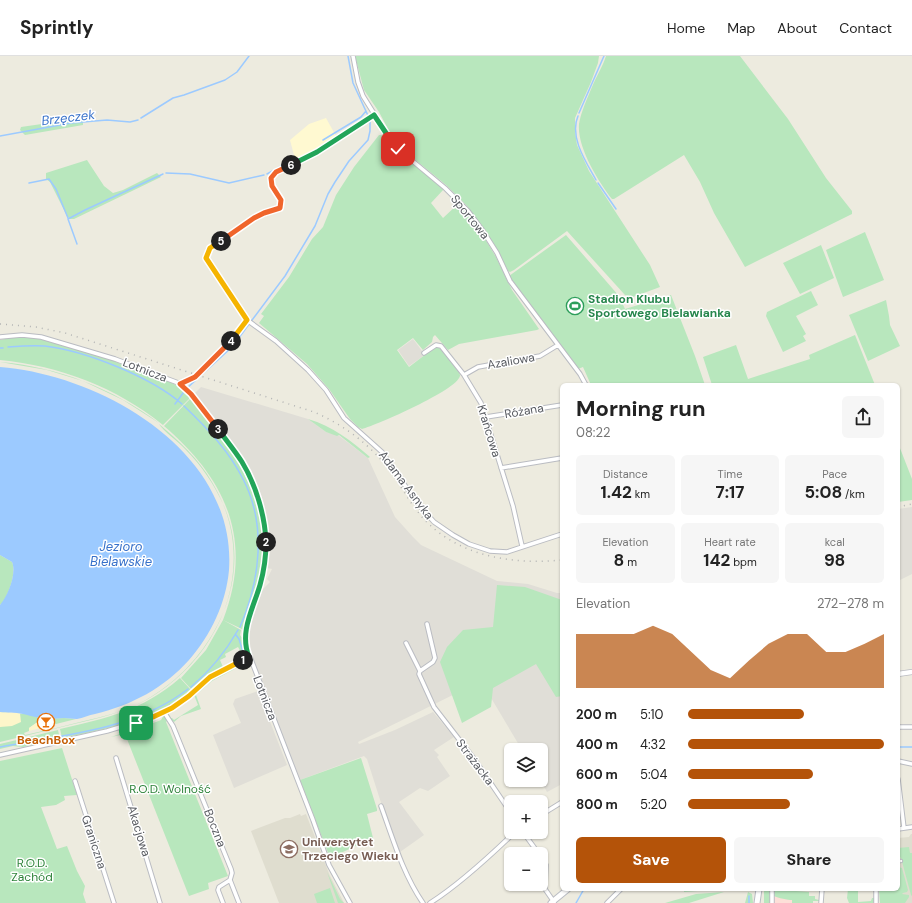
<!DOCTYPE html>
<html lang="en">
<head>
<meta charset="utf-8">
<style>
	body { margin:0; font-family:"DM Sans",sans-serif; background:#f6f6f6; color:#222; height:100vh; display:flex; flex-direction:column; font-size:15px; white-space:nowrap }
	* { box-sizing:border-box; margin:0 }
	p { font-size:13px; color:#767676 }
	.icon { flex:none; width:22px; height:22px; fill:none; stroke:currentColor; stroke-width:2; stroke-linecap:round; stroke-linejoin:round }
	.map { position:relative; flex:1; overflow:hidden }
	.panel { position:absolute; left:560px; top:327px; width:340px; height:508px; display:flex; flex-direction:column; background:#fff; border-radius:6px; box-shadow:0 1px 3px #0004 }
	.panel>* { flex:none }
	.fabs { position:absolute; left:504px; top:687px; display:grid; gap:8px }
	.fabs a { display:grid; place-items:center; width:44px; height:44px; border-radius:6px; background:#fff; box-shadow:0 1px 3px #0004; font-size:20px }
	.pin { position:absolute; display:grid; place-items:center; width:34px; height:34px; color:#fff; margin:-17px; border-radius:8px; box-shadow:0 2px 6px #0006 }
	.km { position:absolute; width:20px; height:20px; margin:-10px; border-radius:50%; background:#222; color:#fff; font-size:11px; line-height:20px; text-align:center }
	.round { display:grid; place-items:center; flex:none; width:42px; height:42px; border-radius:6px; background:#f6f6f6 }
	.overview { display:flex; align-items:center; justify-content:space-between; height:68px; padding:0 16px }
	h1 { font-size:22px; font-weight:700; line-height:30px }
	.metrics { display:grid; grid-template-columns:repeat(3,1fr); gap:6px; height:68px; padding:4px 16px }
	.metrics div { display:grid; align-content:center; border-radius:6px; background:#f6f6f6; text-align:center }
	.metrics b { font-size:17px; font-weight:700 }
	.metrics small { font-size:11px; font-weight:400 }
	.metrics p { font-size:11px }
	.chart { height:112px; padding:8px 16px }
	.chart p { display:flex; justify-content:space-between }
	.chart svg { width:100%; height:72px; margin-top:4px; fill:#b45309; opacity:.7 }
	.button { display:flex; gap:8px; margin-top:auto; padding:8px 16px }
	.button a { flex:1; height:46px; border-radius:6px; background:#b45309; color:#fff; font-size:16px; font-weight:700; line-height:46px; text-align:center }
	.button a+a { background:#f6f6f6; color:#222 }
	ul { padding:0 16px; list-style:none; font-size:13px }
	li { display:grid; grid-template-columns:64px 48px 1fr; align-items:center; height:30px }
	li i { height:10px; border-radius:5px; background:#b45309 }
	header { display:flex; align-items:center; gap:24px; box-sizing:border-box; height:56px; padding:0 20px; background:#fff; border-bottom:1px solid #e0e0e0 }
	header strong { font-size:19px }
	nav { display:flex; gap:22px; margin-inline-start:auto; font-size:14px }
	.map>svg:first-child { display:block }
</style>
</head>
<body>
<header>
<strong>Sprintly</strong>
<nav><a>Home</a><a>Map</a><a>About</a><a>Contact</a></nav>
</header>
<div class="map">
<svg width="912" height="847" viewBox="0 0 912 847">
	<rect width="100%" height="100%" fill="#edebdf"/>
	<path fill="#fff9d1" d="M326 62 336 80 315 93 295 103 290 84 309 68Z"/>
	<path fill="#e0ded7" d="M413 283 425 299 409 310 398 294Z
		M201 331 308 363 326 376 338 379 368 402 395 461 413 481 421 489 497 525 528 528 557 537H562V728L547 736 540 724H541V694H522L481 625 358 686 359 688 395 674 433 656 454 681 434 694 439 699 437 701 450 720 428 735 420 732 399 746 424 779 400 796 384 756 367 703 364 700 300 724 248 591 249 572 260 536 270 526 267 523 272 513 267 512 269 488 263 453 257 431 246 406 195 337Z
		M912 451V518L898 525V453Z
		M258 635 287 709 234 732 213 679 241 667 233 648 235 643Z"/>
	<path fill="#dfddcf" d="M300 758 301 760 306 758 330 820 344 847H279L251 775 285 762H290Z
		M911 778H912V847H880L879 833H898V782L909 781Z"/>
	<path fill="#fddfd8" d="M770 840 797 843 796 847H769L770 846Z"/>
	<path fill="#b8e7bd" d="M355 0H599L598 7 591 26 575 62V76L577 89 589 115 650 209 660 231 633 241H630L625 239 567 175 514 214 510 216 508 215 499 197 487 177 467 150 446 129 396 88 379 56 364 34Z
		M606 0H740L788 63 826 122 852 155V158L745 211 714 157 700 126 684 99 614 143H612C598 125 577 91 579 68 581 56 587 43 592 31 596 21 603 10 606 0Z
		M83 62V69L25 79 20 74 21 71Z
		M379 79H383L396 94 444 133 431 147 443 162 458 148 479 173 496 201 512 234 539 273 537 274 459 288 448 294 435 279 433 281 432 286 423 294 413 282 397 294 409 311 434 292 438 291C443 294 461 315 460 320 457 334 377 369 362 373L358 371 350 363 329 333 307 308 259 267 264 260 261 258 289 221 312 183 323 171 336 139 354 111Z
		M87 104 104 130 113 137 123 134 157 117 161 121 74 163H70L67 160 50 126 46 123V117Z
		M865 176 884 224 843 241 826 194Z
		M566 179 619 240 625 253 671 239 695 300 705 329H591L583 311 578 313 575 309 509 220Z
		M821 189 834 222 800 238 783 207Z
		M811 235 818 249 796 260 806 278 803 280 806 285 783 296 766 260 767 256Z
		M886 244 889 260 890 269 900 290 868 305 849 259Z
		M855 279 875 329H712L703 301 736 289 748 323 810 303 809 299Z
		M21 280 38 282 112 304 127 311 136 313 172 327 183 333 190 340 189 343 163 369C116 331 60 310 0 304V284Z
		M0 306C58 311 112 332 159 367L123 344 83 325 47 314Z
		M195 337C211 360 231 382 245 406 258 428 270 465 269 490 269 497 268 505 267 512L268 487 265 466 244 406 193 338Z
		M190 343H193C208 363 225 383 239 404 256 431 268 475 263 507 260 530 251 552 244 574L223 564C254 484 226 423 164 370Z
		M308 363C333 370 351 385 370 401L368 402 339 379 337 380 326 376Z
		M159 368C179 385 199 403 212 426 260 505 224 599 148 643 125 656 99 662 74 668 49 674 25 680 0 686V656L22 658 25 656 42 663 29 672V675L24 677 25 679C44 675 64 670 84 665 101 661 119 657 136 649 207 615 257 528 224 450 214 428 202 410 185 393 178 385 163 375 159 368Z
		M898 387 912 423V444L898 446Z
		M0 499 12 506C17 516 8 542 0 549Z
		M497 529 525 531 562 544V640L556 641 536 608 493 632 491 651 462 667 440 606 447 591 463 574 493 571Z
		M223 564 241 574 240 579 243 583 246 599 243 600 238 591 225 598 226 601 220 604 223 611 209 619 191 633 181 622 206 594Z
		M246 607 212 625 196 639 201 653 181 660 174 666 169 662 168 657 171 662H172L174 664 198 649 194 639C209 625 226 613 246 607Z
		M180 622 191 634C155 665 106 673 62 682L60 673C107 662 142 655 180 622Z
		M164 659 168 664 166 666 228 820 208 827 209 833 189 840 125 678 111 681 156 666 161 664Z
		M64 662 76 663 48 670 46 663Z
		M58 674 60 683 23 691 13 690 0 693V688Z
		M62 692 77 739 64 740 65 744 56 749 41 751 57 793 67 790 77 815 85 830 83 838 86 847H0V705Z
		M361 702 377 753V755L367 758 373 782 330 802 300 724Z
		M909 791 910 797H912V840L911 839 901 802 900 801H898V792Z
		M898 811 902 812 908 834 907 836 903 837 902 838 909 839V841L905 847H880L879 833H883V840V833H898Z
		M327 816 340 843 344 847H338Z
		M330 832 335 847H317L314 838Z
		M684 833H725L684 836Z
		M764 833H770V847H764Z
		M774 833H796V835L809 836V840H815V843L819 844V845H813V847H792V844C788 844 778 842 774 840Z
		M848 833H858V846L871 845 872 842H874V847H849L847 842Z
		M724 836 689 847H665L696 838Z
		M748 836 752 838 753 847H745Z"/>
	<path fill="#fdf6ca" d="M0 656 20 657 21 666 12 670 0 671Z
		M42 663H44L46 669 48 670 29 675V672Z"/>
	<path fill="#9ccaff" d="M0 311C102 319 237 396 229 514 226 547 211 579 189 604 164 632 132 649 95 658 89 659 83 662 77 663 72 663 68 662 64 662 60 662 55 663 51 663 41 663 32 660 23 658 15 656 7 657 0 656V549C8 540 17 517 12 506L0 499Z"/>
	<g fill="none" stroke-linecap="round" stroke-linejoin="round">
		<path stroke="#9ccaff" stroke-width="1.5" d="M579 57 604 0
			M578 60C569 81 586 106 596 124
			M141 62 173 42 184 39 225 24 237 16 249 0
			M0 80 71 67 107 64 130 66 138 64
			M323 84 361 61 366 55
			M166 117 190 118 229 127 264 119
			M267 118 294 103
			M29 127 49 123 56 133 68 162
			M598 127 616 153
			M77 188 68 163 85 154 163 118
			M8 291C20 290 33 289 45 290 86 295 151 321 182 348
			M0 292H3
			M175 348 186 333 232 291 285 220 315 170 328 138 335 126 349 105 368 84 370 75V64L353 27 348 0
			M184 350C207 372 229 395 243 423 267 469 260 525 240 571
			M236 579 239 583 244 599
			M191 631C210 615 226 595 238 574
			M0 691C63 679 135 674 188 633
			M898 691H912
			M576 847 584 833
			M749 847V840"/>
		<defs>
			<path id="pedestrian" d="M898 805H901"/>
			<path id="minor" d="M353 0 358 26 363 40 388 80 397 92 445 132 468 155 483 175 497 197 510 225 580 318 586 329
				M374 59 317 96 274 118C264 130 285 139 279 152L256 161 233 177 213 189 208 194 206 202 247 264 276 285 308 314 326 334 344 362 382 396 417 447 434 466 453 479 469 488 490 495 507 496 562 478
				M0 281 22 279 41 281 115 303 181 328 193 340 242 406C262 440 272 483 262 522 257 540 249 557 245 575V584L247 593 313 764 329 809 350 847
				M424 297 436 289 441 290 464 319 481 347 513 450 522 490
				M464 319 478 311 540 300 558 289
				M181 328 195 321 200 316 207 308 229 288 247 264
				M486 361 562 349
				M501 412 562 402
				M406 587 420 615 419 618 434 651 475 704 511 757
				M420 615 433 606 435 602 427 568
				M164 656 173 670 231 813 232 817 230 824 239 847
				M898 671H912
				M0 699 107 675 150 662 179 647 214 619 249 601
				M116 702 160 847
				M898 705 912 708
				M898 723 904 772
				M75 725 114 847
				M381 750C393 783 403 818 423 847
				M541 759 562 746
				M898 773 912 771
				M523 776 539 798
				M541 801 546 809 545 833 554 846
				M876 833V847
				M223 847 218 834 219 831 230 824
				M430 847C459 829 490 800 515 776
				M607 847 621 833
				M772 847V833
				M821 847 822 833"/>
			<path id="tertiary" d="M898 618 912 616"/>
			<path id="secondary" d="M551 847 568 833
				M757 847 759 833"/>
		</defs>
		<use href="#pedestrian" stroke="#babcc2" stroke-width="4.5"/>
		<use href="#minor" stroke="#babcc2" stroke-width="5.5"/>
		<use href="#tertiary" stroke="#babcc2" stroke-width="6"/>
		<use href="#secondary" stroke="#babdc4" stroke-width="7"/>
		<use href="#pedestrian" stroke="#fff" stroke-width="2.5"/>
		<use href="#minor" stroke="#fff" stroke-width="3.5"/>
		<use href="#tertiary" stroke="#fff" stroke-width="4.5"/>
		<use href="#secondary" stroke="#fff" stroke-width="5"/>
		<path stroke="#b3b4b4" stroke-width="1.5" stroke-dasharray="1 5" stroke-linecap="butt" d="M0 268 36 271 65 277 314 356C344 369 371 389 391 416 401 430 410 447 422 461 457 500 511 509 562 504
			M898 451 912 448"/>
	</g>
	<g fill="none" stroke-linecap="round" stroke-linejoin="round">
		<defs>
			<path id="split-1" d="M136 667 153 661 172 652 189 640 210 621 243 604"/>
			<path id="split-2" d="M243 604 249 601C239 576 253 553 260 529 264 515 266 501 266 486"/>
			<path id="split-3" d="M218 373C226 384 235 395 242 406 256 429 265 460 266 486"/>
			<path id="split-4" d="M218 373 191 338 180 328 195 321 231 285"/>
			<path id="split-5" d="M221 185 210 192 206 202 247 264 231 285"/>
			<path id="split-6" d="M221 185 254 162 264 157 280 152 281 144 272 130 271 122 276 116 291 109"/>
			<path id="split-7" d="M291 109 317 96 374 59 388 80 398 93"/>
		</defs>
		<use href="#split-1" stroke="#fff" stroke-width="8"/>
		<use href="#split-2" stroke="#fff" stroke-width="8"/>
		<use href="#split-3" stroke="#fff" stroke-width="8"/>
		<use href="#split-4" stroke="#fff" stroke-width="8"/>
		<use href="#split-5" stroke="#fff" stroke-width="8"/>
		<use href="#split-6" stroke="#fff" stroke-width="8"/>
		<use href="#split-7" stroke="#fff" stroke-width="8"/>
		<use href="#split-1" stroke="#f5b400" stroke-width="5"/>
		<use href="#split-2" stroke="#22a559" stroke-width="5"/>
		<use href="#split-3" stroke="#22a559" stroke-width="5"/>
		<use href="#split-4" stroke="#f0652b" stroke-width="5"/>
		<use href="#split-5" stroke="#f5b400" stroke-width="5"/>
		<use href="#split-6" stroke="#f0652b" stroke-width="5"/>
		<use href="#split-7" stroke="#22a559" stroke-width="5"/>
	</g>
	<defs>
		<symbol id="stadium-ring" viewBox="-11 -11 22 22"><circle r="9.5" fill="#fff" stroke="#2e9e5b" stroke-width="1.5"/><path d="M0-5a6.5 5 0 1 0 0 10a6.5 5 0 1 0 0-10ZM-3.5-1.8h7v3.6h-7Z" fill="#2e9e5b"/></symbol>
		<symbol id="bar-ring" viewBox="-11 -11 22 22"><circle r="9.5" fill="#fff" stroke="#e8710a" stroke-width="1.5"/><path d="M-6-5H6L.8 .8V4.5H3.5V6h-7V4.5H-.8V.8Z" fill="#e8710a"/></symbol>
		<symbol id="university-ring" viewBox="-11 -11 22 22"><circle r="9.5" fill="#fff" stroke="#8d6e63" stroke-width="1.5"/><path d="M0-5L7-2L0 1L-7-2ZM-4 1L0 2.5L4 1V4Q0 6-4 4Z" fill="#8d6e63"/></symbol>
	</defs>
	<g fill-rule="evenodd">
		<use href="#stadium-ring" x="565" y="240" width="20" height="20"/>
		<use href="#bar-ring" x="36" y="656" width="20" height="20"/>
		<use href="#university-ring" x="279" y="783" width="20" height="20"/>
	</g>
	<g text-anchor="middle" stroke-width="3" stroke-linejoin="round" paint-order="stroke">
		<g font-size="12" fill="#585b61" stroke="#fff">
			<text transform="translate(470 161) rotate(51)" y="4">Sportowa</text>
			<text transform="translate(511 305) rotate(-10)" y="4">Azaliowa</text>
			<text transform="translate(145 314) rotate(21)" y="4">Lotnicza</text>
			<text transform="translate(524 355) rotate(-10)" y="4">Różana</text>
			<text transform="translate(489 375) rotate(73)" y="4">Krańcowa</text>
			<text transform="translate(406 429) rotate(53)" y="4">Adama Asnyka</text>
			<text transform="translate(265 642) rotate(69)" y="4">Lotnicza</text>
			<text transform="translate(475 706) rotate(53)" y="4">Strażacka</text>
			<text transform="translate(215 772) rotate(68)" y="4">Boczna</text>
			<text transform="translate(139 775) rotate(73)" y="4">Akacjowa</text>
			<text transform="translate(94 786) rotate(72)" y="4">Graniczna</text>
		</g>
		<g font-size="12" font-weight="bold" fill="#27864d" stroke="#fff" text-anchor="start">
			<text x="588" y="247">Stadion Klubu<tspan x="588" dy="14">Sportowego Bielawianka</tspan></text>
		</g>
		<g font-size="12" font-weight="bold" fill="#c56008" stroke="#fff">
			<text x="46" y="688">BeachBox</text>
		</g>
		<g font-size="12" fill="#2e833a" stroke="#fff">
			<text x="170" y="737">R.O.D. Wolność</text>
			<text x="32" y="811">R.O.D.<tspan x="32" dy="14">Zachód</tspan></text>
		</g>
		<g font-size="12" font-weight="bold" fill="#785e54" stroke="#fff" text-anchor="start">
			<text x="302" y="790">Uniwersytet<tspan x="302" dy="14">Trzeciego Wieku</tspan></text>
		</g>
		<g font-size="13" font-style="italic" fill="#3771ca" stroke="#fff">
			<text transform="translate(68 61) rotate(-7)" y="5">Brzęczek</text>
			<text x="121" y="495">Jezioro<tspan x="121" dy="15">Bielawskie</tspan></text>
		</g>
	</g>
</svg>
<div class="fabs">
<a><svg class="icon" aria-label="layers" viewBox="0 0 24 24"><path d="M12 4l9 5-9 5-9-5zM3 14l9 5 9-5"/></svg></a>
<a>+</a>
<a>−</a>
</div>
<div class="pin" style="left:136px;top:667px;background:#1e9e55"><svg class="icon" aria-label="arrive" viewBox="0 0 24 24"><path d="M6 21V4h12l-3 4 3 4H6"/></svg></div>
<div class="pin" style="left:398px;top:93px;background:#d93025"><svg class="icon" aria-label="check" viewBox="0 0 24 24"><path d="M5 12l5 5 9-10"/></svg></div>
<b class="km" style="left:243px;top:604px">1</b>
<b class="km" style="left:266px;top:486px">2</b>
<b class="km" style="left:218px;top:373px">3</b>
<b class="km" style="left:231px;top:285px">4</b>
<b class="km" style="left:221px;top:185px">5</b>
<b class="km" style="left:291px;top:109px">6</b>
<section class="panel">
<div class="overview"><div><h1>Morning run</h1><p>08:22</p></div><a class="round"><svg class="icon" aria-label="share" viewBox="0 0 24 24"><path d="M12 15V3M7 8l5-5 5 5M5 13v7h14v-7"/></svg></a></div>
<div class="metrics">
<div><p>Distance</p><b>1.42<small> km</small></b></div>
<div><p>Time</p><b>7:17</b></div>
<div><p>Pace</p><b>5:08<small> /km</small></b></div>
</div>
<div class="metrics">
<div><p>Elevation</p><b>8<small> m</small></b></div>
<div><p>Heart rate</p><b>142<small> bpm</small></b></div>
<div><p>kcal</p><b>98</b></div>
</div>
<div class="chart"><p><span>Elevation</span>272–278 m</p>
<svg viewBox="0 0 160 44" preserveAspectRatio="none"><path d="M0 44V11L10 11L20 11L30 11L40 6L50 11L60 22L70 33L80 38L90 27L100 17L110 11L120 11L130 22L140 22L150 17L160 11V44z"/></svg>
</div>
<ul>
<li><b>200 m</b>5:10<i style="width:59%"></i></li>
<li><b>400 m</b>4:32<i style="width:100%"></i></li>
<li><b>600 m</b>5:04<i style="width:64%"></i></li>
<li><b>800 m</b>5:20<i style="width:52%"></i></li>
</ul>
<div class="button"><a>Save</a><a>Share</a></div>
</section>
</div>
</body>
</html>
